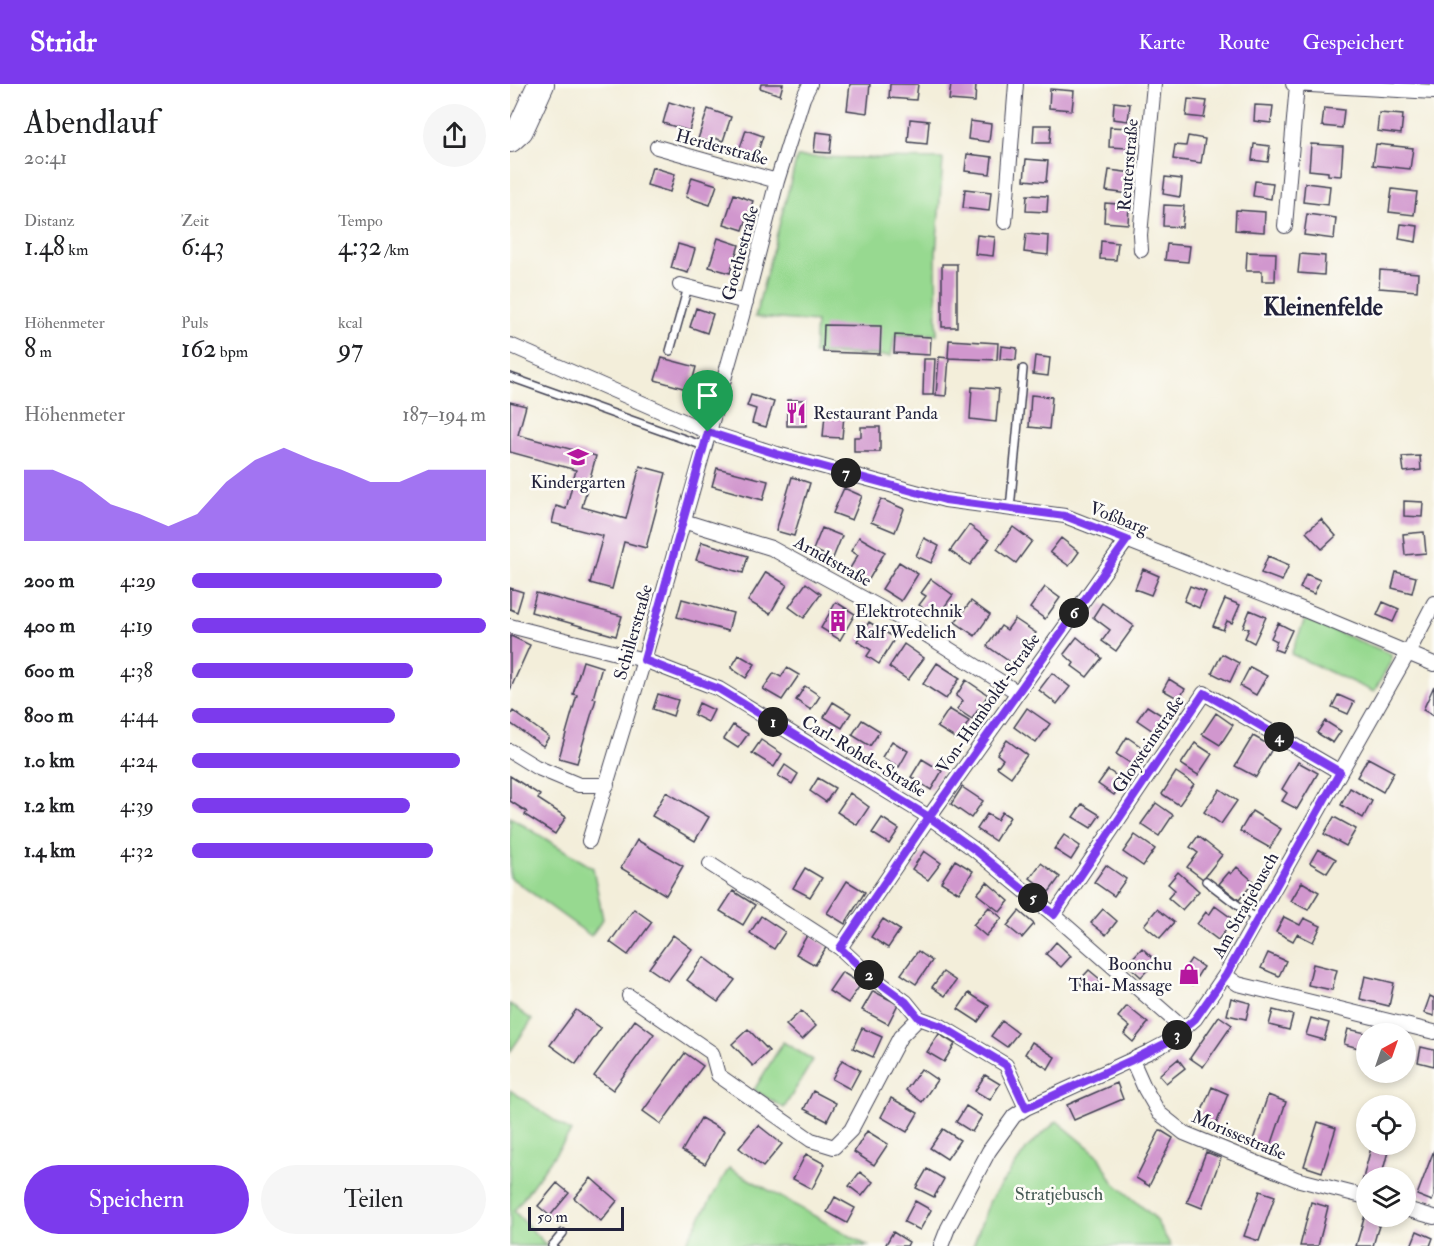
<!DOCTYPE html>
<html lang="de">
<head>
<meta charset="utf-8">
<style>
	body { margin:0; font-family:"IM FELL Double Pica",serif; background:#f6f6f6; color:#202124; height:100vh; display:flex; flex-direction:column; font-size:22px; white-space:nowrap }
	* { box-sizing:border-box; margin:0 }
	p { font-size:20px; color:#757577 }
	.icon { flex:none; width:33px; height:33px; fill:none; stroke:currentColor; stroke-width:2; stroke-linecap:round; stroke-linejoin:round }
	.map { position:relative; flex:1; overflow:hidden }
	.side { display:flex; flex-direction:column; background:#fff; width:510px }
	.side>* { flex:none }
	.needle { width:39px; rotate:40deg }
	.tools { position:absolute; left:846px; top:939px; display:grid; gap:12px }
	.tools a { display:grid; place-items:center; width:60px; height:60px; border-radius:50%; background:#fff; box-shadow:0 3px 9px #0003; font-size:30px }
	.scale { position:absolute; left:18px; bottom:15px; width:96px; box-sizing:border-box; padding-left:6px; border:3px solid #22223b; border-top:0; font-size:16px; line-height:21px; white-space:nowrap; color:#22223b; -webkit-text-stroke:4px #fdfcf7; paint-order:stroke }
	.pin { position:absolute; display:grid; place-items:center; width:51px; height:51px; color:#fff; margin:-62px -26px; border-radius:50% 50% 50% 0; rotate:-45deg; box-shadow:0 0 6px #0007 }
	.pin .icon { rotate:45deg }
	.km { position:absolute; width:30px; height:30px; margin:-15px; border-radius:50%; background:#222; color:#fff; font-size:16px; line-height:30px; text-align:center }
	.round { display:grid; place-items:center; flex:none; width:63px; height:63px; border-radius:32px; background:#f6f6f6 }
	.headline { display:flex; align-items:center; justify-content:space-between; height:102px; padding:0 24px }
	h1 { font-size:33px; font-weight:600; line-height:45px }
	.metrics { display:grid; grid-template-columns:repeat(3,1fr); gap:9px; height:102px; padding:6px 24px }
	.metrics div { display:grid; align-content:center }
	.metrics b { font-size:26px; font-weight:600 }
	.metrics small { font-size:16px; font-weight:400 }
	.metrics p { font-size:16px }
	.chart { height:168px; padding:12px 24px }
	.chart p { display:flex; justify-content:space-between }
	.chart svg { width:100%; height:108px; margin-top:6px; fill:#7c3aed; opacity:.7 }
	.cta { display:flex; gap:12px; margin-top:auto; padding:12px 24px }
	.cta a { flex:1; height:69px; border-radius:36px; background:#7c3aed; color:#fff; font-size:24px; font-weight:600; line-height:69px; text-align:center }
	.cta a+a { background:#f6f6f6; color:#202124 }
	ul { padding:0 24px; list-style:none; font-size:20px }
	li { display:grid; grid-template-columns:96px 72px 1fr; align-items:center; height:45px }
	li i { height:15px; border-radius:8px; background:#7c3aed }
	header { display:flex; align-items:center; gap:36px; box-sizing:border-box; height:84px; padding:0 30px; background:#7c3aed; color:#fff }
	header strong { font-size:28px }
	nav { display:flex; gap:33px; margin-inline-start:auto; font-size:21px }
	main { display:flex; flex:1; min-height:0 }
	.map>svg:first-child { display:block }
</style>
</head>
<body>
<header>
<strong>Stridr</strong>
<nav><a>Karte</a><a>Route</a><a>Gespeichert</a></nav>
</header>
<main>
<section class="side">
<div class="headline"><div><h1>Abendlauf</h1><p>20:41</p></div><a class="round"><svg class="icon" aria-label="share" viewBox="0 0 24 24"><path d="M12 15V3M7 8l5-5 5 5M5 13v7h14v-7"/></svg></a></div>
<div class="metrics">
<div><p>Distanz</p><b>1.48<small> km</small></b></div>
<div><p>Zeit</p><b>6:43</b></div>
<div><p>Tempo</p><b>4:32<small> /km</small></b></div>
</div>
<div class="metrics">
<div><p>Höhenmeter</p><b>8<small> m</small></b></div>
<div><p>Puls</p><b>162<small> bpm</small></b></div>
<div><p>kcal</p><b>97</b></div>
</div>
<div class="chart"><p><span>Höhenmeter</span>187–194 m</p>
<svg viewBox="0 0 160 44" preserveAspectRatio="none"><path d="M0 44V15L10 15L20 20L30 29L40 33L50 38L60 33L70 20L80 11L90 6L100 11L110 15L120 20L130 20L140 15L150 15L160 15V44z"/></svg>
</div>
<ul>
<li><b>200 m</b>4:29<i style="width:85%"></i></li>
<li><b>400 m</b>4:19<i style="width:100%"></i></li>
<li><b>600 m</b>4:38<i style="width:75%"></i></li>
<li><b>800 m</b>4:44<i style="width:69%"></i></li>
<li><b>1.0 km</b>4:24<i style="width:91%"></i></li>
<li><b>1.2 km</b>4:39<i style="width:74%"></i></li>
<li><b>1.4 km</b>4:32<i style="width:82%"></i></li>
</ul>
<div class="cta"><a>Speichern</a><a>Teilen</a></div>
</section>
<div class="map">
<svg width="924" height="1162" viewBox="0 0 924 1162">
	<rect width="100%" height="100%" fill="#fdfcf7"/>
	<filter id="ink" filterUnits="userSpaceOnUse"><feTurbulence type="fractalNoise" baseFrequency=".0167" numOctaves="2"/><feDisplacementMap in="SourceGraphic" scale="12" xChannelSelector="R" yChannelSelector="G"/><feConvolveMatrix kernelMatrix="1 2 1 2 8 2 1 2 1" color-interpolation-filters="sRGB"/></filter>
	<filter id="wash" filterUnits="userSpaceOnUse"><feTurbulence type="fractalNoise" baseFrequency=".008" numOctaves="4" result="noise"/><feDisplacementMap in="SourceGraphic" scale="24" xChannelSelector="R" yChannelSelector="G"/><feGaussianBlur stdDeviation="1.35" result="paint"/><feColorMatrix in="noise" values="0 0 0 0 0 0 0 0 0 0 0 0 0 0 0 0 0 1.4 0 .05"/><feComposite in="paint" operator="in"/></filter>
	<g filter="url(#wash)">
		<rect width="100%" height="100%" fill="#f3eeda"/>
		<path fill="#97d990" stroke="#5c7e66" stroke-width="1.5" d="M287 73 433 75 426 170 427 250 385 251 381 272 304 270 306 238 245 233Z
			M795 535 881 570V577L864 608 781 570Z
			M0 733 83 784 93 835 81 852 0 793Z
			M0 920 22 936 0 968Z
			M273 958 303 976 274 1024 244 1006Z
			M0 1006 61 1048 4 1127 37 1162H0Z
			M547 1037 589 1072 603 1098 644 1133 661 1162H463L480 1116 518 1063Z
			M219 1084 358 1162H174Z"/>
		<g id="blocks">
			<path fill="#d197ce" d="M251 0H273L270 11 250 4Z
				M340 0H360L357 29 337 26Z
				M380 0H408L406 16 379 14Z
				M441 0H466L465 18 439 16Z
				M540 5 564 7 562 26 539 24Z
				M678 15 697 17 694 34 676 32Z
				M159 18 185 26 179 47 153 39Z
				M604 18 620 20 618 37 603 35Z
				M745 21 763 22 761 39 744 37Z
				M814 24 834 26 832 44 812 42Z
				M198 25 221 33 213 57 202 53 201 58 188 55Z
				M869 29 893 31 891 50 867 47Z
				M400 35 419 37 417 60 398 58Z
				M460 37 481 40 479 58 458 55Z
				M524 41H541L540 59H523Z
				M600 43 620 44 619 64 599 63Z
				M236 46 253 52 245 76 228 70Z
				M306 48 322 50 320 69 304 68Z
				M678 52 695 55 691 79 663 75 665 61 676 62Z
				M744 60 760 62 758 78 742 76Z
				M801 60 833 62 831 92 818 91V88L799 86Z
				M866 60 903 64 900 85 863 81Z
				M457 70 482 73 480 90 455 87Z
				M516 75 538 77 536 98 514 96Z
				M142 83 165 90 160 108 137 101Z
				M599 86 623 89 620 110 596 107Z
				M182 93 207 101 200 121 176 113Z
				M655 93 672 95 670 113 653 110Z
				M745 97 763 99 761 115 743 112Z
				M795 99 820 102 818 121 793 118Z
				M455 105 481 108 479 127 453 124Z
				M882 105 907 108 904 131 879 128Z
				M224 110 243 117 233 146 214 140Z
				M517 111 538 112 537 128 516 127Z
				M595 119 619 121 618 140 594 138Z
				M654 121 674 122 672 143 653 142Z
				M726 126 755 128 754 148 725 146Z
				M797 130 826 134 824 155 794 151Z
				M891 140 908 142 906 158 889 155Z
				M516 150 539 152 538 171 514 168Z
				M467 151 485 153 483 172 465 170Z
				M208 154 229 161 220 189 199 183Z
				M591 157 608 159 606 176 590 175Z
				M168 160 185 165 178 189 161 184Z
				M657 160 680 162 678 178 655 176Z
				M737 168 766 169 765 197H752V187H736Z
				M790 170 815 172 814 191 788 189Z
				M432 180H447V243H432Z
				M870 186 908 189 907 207 869 204Z
				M186 224 203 230 197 249 180 243Z
				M314 241 371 242 370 270 313 268Z
				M385 251 421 253 420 271 384 269Z
				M439 256 488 259 487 276 438 274Z
				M491 262 507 264 506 276 490 275Z
				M525 272 540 274 538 292 523 290Z
				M429 273 439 274 436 312 426 311Z
				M152 274 186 283 180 306 145 296Z
				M414 275H425L423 311H413Z
				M462 303 489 305 486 338 460 335Z
				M241 311 264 318 256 343 242 339 246 325 237 322Z
				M521 311 542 313 539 345 519 343Z
				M277 316H296V342H277Z
				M0 318 16 322 8 351 86 372 72 423 116 435 130 382 156 389 136 464 114 458 102 505 80 499 93 452 42 439 46 422 56 425 66 386 0 368Z
				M315 330 334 331 332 354 313 353Z
				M351 343H370V368H344V353H351Z
				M910 372 911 386 894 388 892 373Z
				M207 384 258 397 253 416 202 402Z
				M282 393 300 399 284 452 266 447Z
				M334 404 352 412 342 436 323 429Z
				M371 415 394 425 385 448 361 438Z
				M894 417 913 418 912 433 894 432Z
				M811 435 826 452 812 465 796 448Z
				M459 441 479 456 460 481 440 467Z
				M503 443 522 457 506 479 487 465Z
				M312 444 332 452 323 474 303 466Z
				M914 448 916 469 895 471 893 450Z
				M349 453 375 468 358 497 339 486 348 471 341 467Z
				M414 454 429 462 421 479 406 472Z
				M551 454 569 468 559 482 540 468Z
				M192 458 238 472 233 489 186 476Z
				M758 472 779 481 772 497 751 489Z
				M389 478 408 490 391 517 372 505Z
				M633 485 649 492 641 511 625 505Z
				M256 488 277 501 260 530 238 517Z
				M886 488 906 493 902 509 882 504Z
				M796 490 810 496 804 510 790 504Z
				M421 495 443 511 427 533 409 521 416 512 411 509Z
				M296 499 311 510 294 534 279 523Z
				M680 502 696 508 689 524 674 517Z
				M535 503 550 514 535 535 520 524Z
				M0 504 13 508 7 528 0 525Z
				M26 509 112 532 106 552 21 528Z
				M172 515 223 529 218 547 167 533Z
				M715 515 730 521 722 539 717 537 713 546 703 542Z
				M461 517 480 531 465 552 445 538Z
				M326 518 345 530 330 556 311 544Z
				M873 518 889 525 883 538 867 531Z
				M592 519 624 542 606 567 592 557 600 546 583 533Z
				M740 526 756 533 744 559 735 554 739 545 733 543Z
				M505 535 526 549 503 580 477 562 491 542 497 546Z
				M359 538 385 554 369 580 357 572 361 566 347 557Z
				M768 539 782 546 772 568 764 565 767 557 761 554Z
				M1 552 20 561 0 606V554Z
				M567 553 592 574 577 593 562 582 564 579 554 570Z
				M394 560 414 574 398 596 379 583Z
				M712 570 729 579 720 598 702 589Z
				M229 571 245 580 236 594 221 584Z
				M73 577 92 583 83 614 86 615 67 679 49 674 67 611 63 610Z
				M427 579 450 594 436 615 413 600Z
				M740 583 757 592 746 611 730 602Z
				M277 584 289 591 272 616 253 605 264 589 271 593Z
				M542 589 560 603 547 620 529 606Z
				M659 595 675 605 669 615 653 606Z
				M456 596 478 611 462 635 447 625 453 617 446 612Z
				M295 602 310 612 301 626 286 616Z
				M924 602V632L913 626Z
				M148 610 168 616 163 632 143 625Z
				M828 611 844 618 838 630 822 623Z
				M323 618 341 629 332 644 314 633Z
				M189 619 204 626 198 638 184 631Z
				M637 622 656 634 646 649 627 636Z
				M517 624 540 640 526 659 504 643Z
				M439 625 459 637 448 656 427 643Z
				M3 627 39 653 33 662 0 639V632Z
				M706 629 723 641 710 661 692 650Z
				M352 636 370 647 360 662 342 651Z
				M815 637 831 647 823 659 807 649Z
				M223 641 238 650 228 664 214 655Z
				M743 652 763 663 746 693 725 682Z
				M617 653 636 666 625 682 606 670Z
				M251 656 272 670 264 683 242 669Z
				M497 656 517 671 501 693 487 683 493 675 487 670Z
				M382 657 398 667 389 683 372 673Z
				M685 659 702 670 688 691 671 680Z
				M858 674 884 688 873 708 847 693Z
				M412 675 432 687 421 706 401 693Z
				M788 678 808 689 787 725 772 717 777 709 772 705Z
				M275 681 288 690 282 700 268 692Z
				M598 686 614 697 604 711 588 700Z
				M666 688 684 700 669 721 652 710Z
				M0 692 30 711 28 715 56 733 45 750 15 731 17 728 0 717Z
				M308 694 325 704 316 718 300 707Z
				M452 703 473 717 461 734 441 720Z
				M840 704 862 717 853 734 831 721Z
				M710 705 727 717 711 740 694 728Z
				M156 708 199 733 185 757 142 732Z
				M340 709 359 723 347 741 327 728Z
				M646 719 663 731 649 752 631 740Z
				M572 720 590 731 581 744 563 733Z
				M742 727 771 745 760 764 730 747Z
				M492 728 500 733 485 757 467 745 477 730 487 736Z
				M824 733 846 745 836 762 814 750Z
				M372 734 389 745 379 760 362 749Z
				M554 751 570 762 561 776 544 765Z
				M625 751 645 765 633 782 613 768Z
				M688 752 712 771 693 795 677 783 688 769 680 763Z
				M127 756 173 782 156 811 111 784Z
				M808 765 826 775 817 789 800 779Z
				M414 767 431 779 418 796 402 785Z
				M445 776 463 787 449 809 431 798Z
				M531 779 550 793 539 808 520 794Z
				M596 781 616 795 604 812 584 798Z
				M727 783 744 798 729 816 709 800 719 788 721 790Z
				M295 784 312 794 300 813 283 804Z
				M668 788 689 807 672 826 658 814 665 806 658 800Z
				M337 797 355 808 335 840 317 829Z
				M477 798 499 817 490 828 467 810Z
				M792 798 809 808 798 826 781 817Z
				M223 807 245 821 233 841 210 827Z
				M705 822 724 836 708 856 687 840 696 828 699 831Z
				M479 823 492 834 476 852 463 841Z
				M124 825 142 838 118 871 100 858Z
				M593 825 607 837 596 851 581 839Z
				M647 825 664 838 650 854 634 841Z
				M509 827 524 840 512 854 497 842Z
				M251 832 275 848 264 865 240 849Z
				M774 833 790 841 794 834 811 842 803 858 787 850 783 857 766 848Z
				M373 835 390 846 378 864 361 853Z
				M298 850 317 862 305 881 286 870Z
				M163 851 182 865 158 897 139 884Z
				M546 858 561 872 551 883 536 870Z
				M632 864 646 877 631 893 617 880Z
				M408 867 422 877 406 900 391 890Z
				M758 869 776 877 769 892 751 884Z
				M194 873 225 896 208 918 177 896Z
				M681 875 693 883 682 901 669 893Z
				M803 880 827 886 822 906 798 901Z
				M579 886 591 896 581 909 568 898Z
				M332 888 351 900 338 919 319 907Z
				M433 888 446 897 435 912 422 903Z
				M855 892 884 899 879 922 850 915Z
				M363 907 388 920 378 940 352 926Z
				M459 909 479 922 468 938 448 925Z
				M920 912 924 914V932L914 929Z
				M721 914 740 919 736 935 717 931Z
				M617 922 638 939 623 958 614 950 620 943 608 933Z
				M66 926 91 944 66 980 40 961Z
				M763 926 783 931 779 946 759 941Z
				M291 927 306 942 292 956 276 941Z
				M709 932 722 941 693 983 680 974Z
				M801 934 819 939 814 956 796 951Z
				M125 936 144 950 103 1006 84 992Z
				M492 937 508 949 497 963 481 952Z
				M352 944 372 953 363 973 343 964Z
				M238 945 259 967 243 982 222 960Z
				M838 945 856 949 852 965 834 960Z
				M429 950 445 960 434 978 417 968Z
				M522 958 545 973 538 985 515 970Z
				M911 963 924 966V982L908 978Z
				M175 969 193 982 151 1040 133 1027Z
				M668 975 675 984 656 999 649 991Z
				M332 976 350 986 340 1005 322 995Z
				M411 985 427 996 412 1018 396 1006Z
				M475 991 490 1000 480 1016 465 1007Z
				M607 999 613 1015 564 1036 557 1021Z
				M702 1003 718 1010 705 1043 688 1036Z
				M303 1007 326 1019 317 1037 294 1025Z
				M758 1011 776 1018 760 1065 742 1059Z
				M381 1014 408 1029 397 1048 371 1033Z
				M456 1022 472 1032 462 1048 446 1038Z
				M191 1034 214 1047 195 1080 172 1067Z
				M808 1038 826 1044 812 1088 794 1082Z
				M248 1041 272 1060 253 1083 229 1064Z
				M433 1045 450 1056 437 1075 420 1064Z
				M650 1046 663 1054 639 1102 626 1094Z
				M357 1047 378 1060 364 1081 344 1068Z
				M862 1060H880L871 1094H856V1099L852 1098Z
				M924 1066V1112L922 1117 907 1111Z
				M696 1068 711 1074 692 1124 677 1118Z
				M296 1070 315 1080 302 1105 283 1095Z
				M417 1085 434 1095 424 1113 406 1104Z
				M350 1088 363 1098 352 1112 339 1102Z
				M81 1094 107 1117 91 1137 64 1114Z
				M47 1099 59 1109 40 1132 28 1122Z
				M750 1107 765 1112 749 1157 734 1152Z
				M325 1113 345 1124 337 1139 317 1128Z
				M405 1117 421 1126 410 1146 394 1138Z
				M801 1118 818 1123 812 1147 808 1162H790Z
				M855 1131 871 1136 867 1148 863 1162H846Z
				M907 1147 923 1154 920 1162H901Z
				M383 1148 399 1158 397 1162H379L376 1160Z"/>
		</g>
	</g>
	<g filter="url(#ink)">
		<use href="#blocks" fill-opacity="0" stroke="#414153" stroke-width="1.5"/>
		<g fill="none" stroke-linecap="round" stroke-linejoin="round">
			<defs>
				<path id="service" d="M160 267 178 203
					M0 293 194 362
					M500 425 513 285
					M696 797 747 836
					M42 1162 53 1149"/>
				<path id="minor" d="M783 0 924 8
					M147 63 267 97
					M495 138 506 0
					M775 142 787 0
					M631 166 630 151 644 0
					M170 201 236 218
					M0 261 198 348 267 370 435 416 555 432 797 527 924 580
					M173 437 261 464 393 536 507 608
					M0 542 134 576 209 605 419 733 465 766 544 831 674 945
					M0 667 26 683 69 701H97
					M79 757 134 576 232 232 267 97 293 14 300 0
					M200 780 330 864 358 890 396 918 409 934
					M544 831 694 609 830 688
					M330 864 419 733 617 456
					M715 891 728 900 924 948
					M119 912 202 969 208 991 301 1056 324 1063 341 1046 390 953 409 934 431 942 496 981 516 1024
					M622 976 635 1005 649 1029 674 1049 786 1095 856 1113
					M896 1125 924 1133
					M431 1162 438 1144 479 1067 504 1032 516 1024 641 967 658 958 685 935 715 891 898 569 924 519"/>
				<path id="motorway" d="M0 55 10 46 31 0"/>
			</defs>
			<use href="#service" stroke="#414153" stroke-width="10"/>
			<use href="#minor" stroke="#414153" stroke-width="16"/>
			<use href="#motorway" stroke="#414153" stroke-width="28"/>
			<use href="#service" stroke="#fff" stroke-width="7"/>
			<use href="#minor" stroke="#fff" stroke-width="14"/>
			<use href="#motorway" stroke="#fff" stroke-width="26"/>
		</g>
	</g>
	<g fill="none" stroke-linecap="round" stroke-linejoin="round" filter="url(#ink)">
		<defs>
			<path id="route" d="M198 348 134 576 209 605 419 733 330 864 358 890 396 918 409 934 431 942 496 981 516 1024 622 976 658 958 685 935 716 891 830 688 694 609 544 831 465 766 419 733 617 456 555 432 435 416 267 370 198 348"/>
		</defs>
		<use href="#route" stroke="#fff" stroke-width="12"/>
		<use href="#route" stroke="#7c3aed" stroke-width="8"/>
	</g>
	<defs>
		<symbol id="restaurant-bare" viewBox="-9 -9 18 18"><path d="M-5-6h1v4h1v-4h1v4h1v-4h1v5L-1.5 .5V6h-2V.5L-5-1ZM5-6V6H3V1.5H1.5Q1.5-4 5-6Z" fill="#b5179e" stroke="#fdfcf7" stroke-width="2.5" paint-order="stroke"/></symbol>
		<symbol id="school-bare" viewBox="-9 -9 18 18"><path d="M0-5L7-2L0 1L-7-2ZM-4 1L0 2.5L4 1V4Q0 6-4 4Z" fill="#b5179e" stroke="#fdfcf7" stroke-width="2.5" paint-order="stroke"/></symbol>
		<symbol id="building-bare" viewBox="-9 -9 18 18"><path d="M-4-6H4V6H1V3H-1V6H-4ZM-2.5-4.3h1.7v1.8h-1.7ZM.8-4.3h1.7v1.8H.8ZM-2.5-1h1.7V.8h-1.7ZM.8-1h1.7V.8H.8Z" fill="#b5179e" stroke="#fdfcf7" stroke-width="2.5" paint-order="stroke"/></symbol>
		<symbol id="shop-bare" viewBox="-9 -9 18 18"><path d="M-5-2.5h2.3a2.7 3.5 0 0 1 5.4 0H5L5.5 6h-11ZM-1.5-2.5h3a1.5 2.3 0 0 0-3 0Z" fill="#b5179e" stroke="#fdfcf7" stroke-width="2.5" paint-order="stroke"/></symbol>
	</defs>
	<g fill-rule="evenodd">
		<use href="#restaurant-bare" x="271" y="314" width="30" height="30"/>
		<use href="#school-bare" x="53" y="358" width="30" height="30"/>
		<use href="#building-bare" x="313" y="522" width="30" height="30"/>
		<use href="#shop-bare" x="664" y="875" width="30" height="30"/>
	</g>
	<g text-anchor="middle" stroke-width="5" stroke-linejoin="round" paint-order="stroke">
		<g font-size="18" fill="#22223b" stroke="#fdfcf7">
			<text transform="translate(212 63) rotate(15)" y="6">Herderstraße</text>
			<text transform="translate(618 81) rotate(-85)" y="6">Reuterstraße</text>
			<text transform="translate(230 169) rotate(-75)" y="6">Goethestraße</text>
			<text transform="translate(609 434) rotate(21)" y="6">Voßbarg</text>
			<text transform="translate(323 477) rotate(29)" y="6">Arndtstraße</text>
			<text transform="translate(123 548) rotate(-74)" y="6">Schillerstraße</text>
			<text transform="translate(478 619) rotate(-55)" y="6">Von-Humboldt-Straße</text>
			<text transform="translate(638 660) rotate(-56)" y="6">Gloysteinstraße</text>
			<text transform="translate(354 672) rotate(31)" y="6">Carl-Rohde-Straße</text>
			<text transform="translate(735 821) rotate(-61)" y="6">Am Stratjebusch</text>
			<text transform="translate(729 1051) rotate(23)" y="6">Morissestraße</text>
		</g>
		<g font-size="18" fill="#22223b" stroke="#fdfcf7" text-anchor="start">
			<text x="303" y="335">Restaurant Panda</text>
			<text x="68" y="404" text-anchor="middle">Kindergarten</text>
			<text x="345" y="533">Elektrotechnik<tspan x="345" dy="21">Ralf Wedelich</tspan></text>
			<text x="662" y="886" text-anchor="end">Boonchu<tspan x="662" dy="21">Thai-Massage</tspan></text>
		</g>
		<g font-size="18" fill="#455954" stroke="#fdfcf7">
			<text x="549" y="1116">Stratjebusch</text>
		</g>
		<g font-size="24" font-weight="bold" fill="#22223b" stroke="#fdfcf7">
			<text x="813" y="231">Kleinenfelde</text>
		</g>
	</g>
</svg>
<div class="tools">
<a><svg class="needle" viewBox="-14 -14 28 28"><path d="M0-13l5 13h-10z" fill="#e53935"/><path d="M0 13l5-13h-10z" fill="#757577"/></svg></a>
<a><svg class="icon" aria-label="locate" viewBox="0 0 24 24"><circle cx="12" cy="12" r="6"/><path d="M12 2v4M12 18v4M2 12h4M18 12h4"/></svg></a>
<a><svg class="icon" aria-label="layers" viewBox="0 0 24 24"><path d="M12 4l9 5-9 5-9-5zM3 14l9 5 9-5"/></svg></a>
</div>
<div class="scale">50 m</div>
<div class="pin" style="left:198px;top:348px;background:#1e9e55"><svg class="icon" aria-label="arrive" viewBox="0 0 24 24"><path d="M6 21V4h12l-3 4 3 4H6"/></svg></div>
<b class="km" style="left:263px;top:638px">1</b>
<b class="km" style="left:359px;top:891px">2</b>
<b class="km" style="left:667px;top:951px">3</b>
<b class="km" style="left:769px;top:653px">4</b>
<b class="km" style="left:523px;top:814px">5</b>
<b class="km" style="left:564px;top:529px">6</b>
<b class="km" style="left:336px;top:389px">7</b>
</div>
</main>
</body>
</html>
